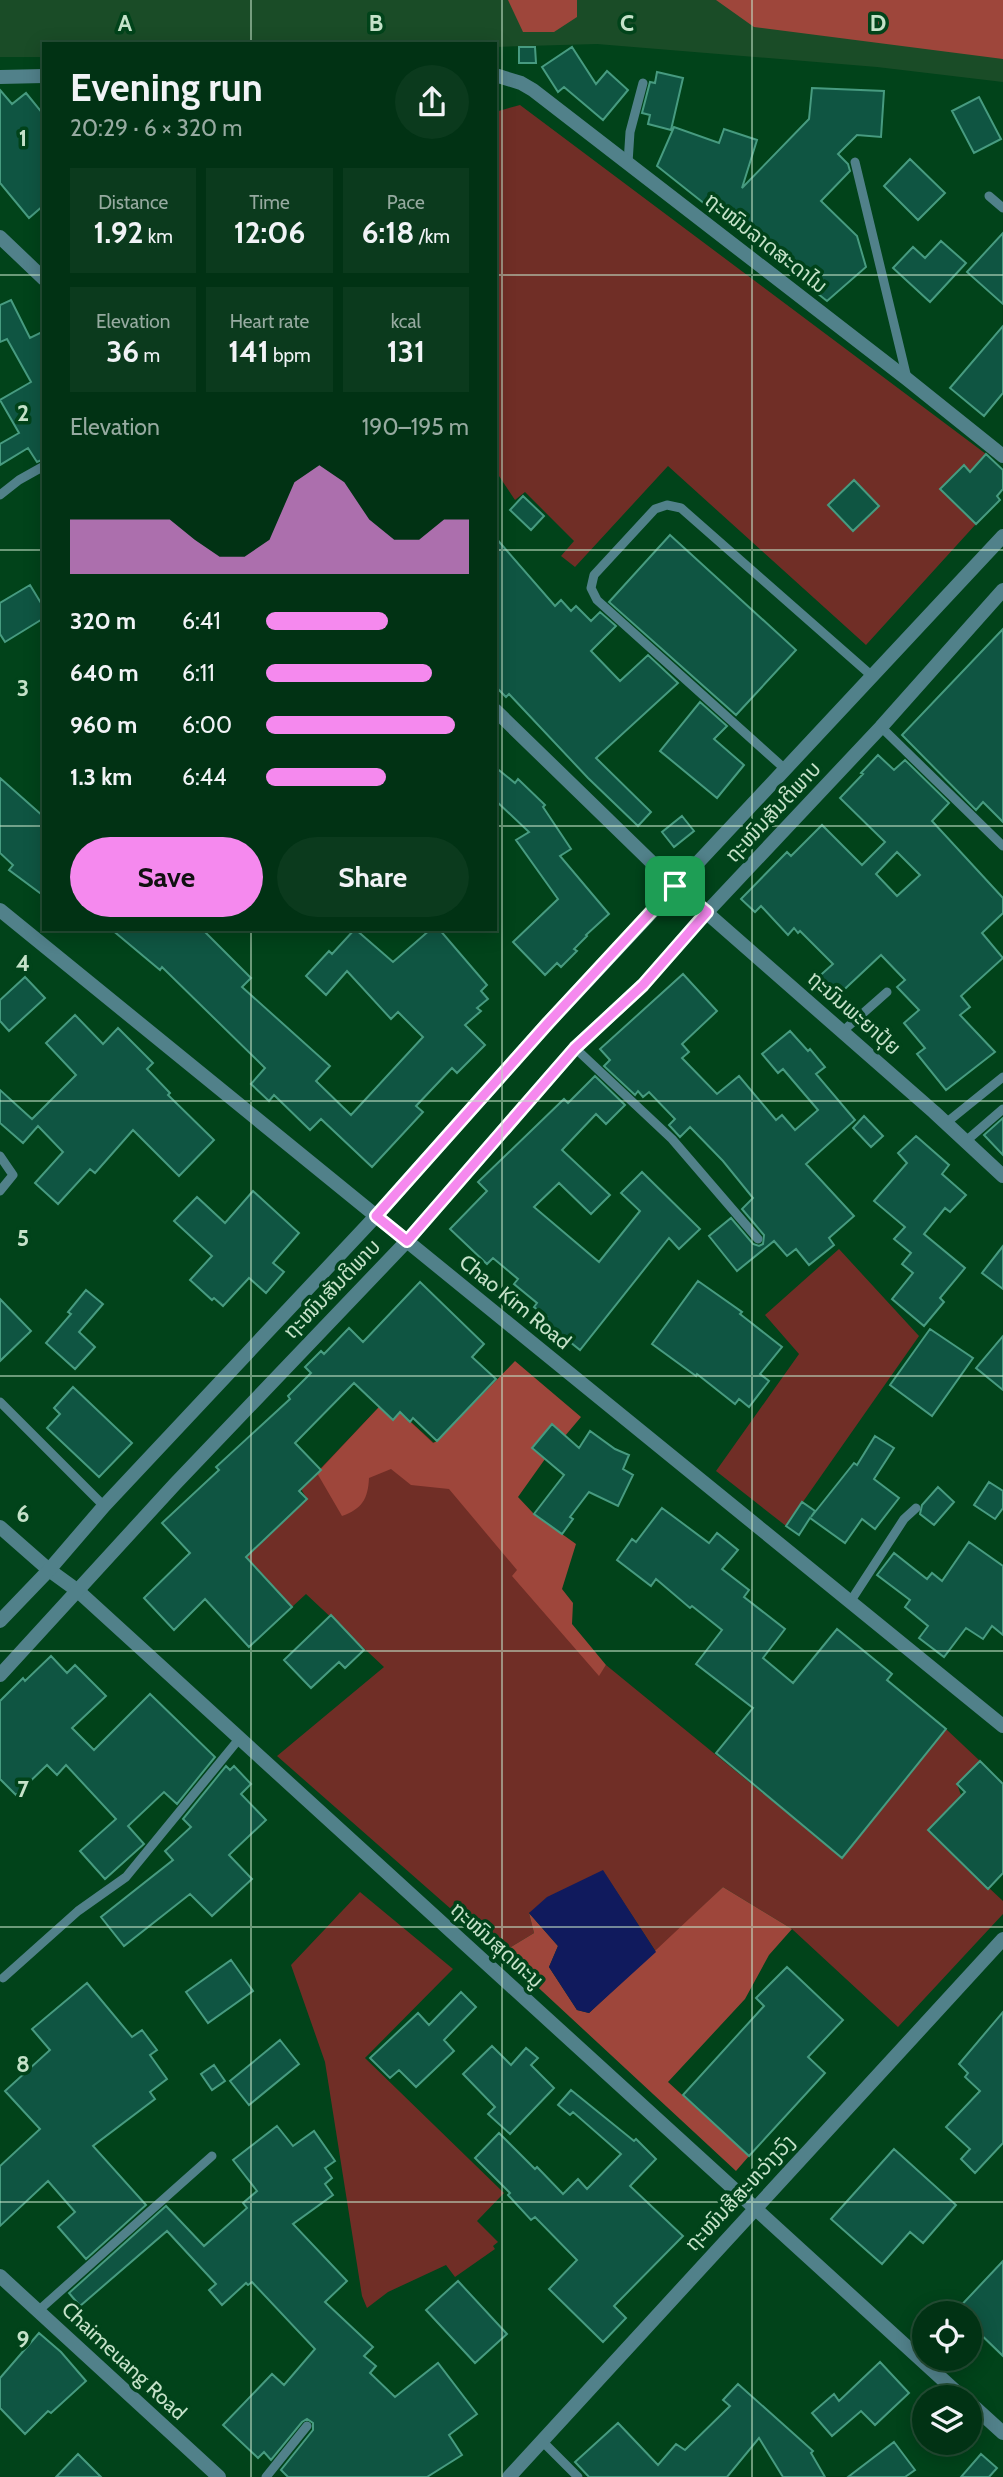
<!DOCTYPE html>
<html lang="en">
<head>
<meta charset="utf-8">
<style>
	body { margin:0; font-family:Cabin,"Noto Sans Lao",sans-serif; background:#0b3a1d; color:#f1f3f6; height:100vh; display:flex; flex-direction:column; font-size:26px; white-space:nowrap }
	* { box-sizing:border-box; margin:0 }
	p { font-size:23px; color:#96aaa0 }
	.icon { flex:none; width:38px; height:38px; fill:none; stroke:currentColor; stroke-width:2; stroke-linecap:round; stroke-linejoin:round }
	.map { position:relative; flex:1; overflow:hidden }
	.sheet { position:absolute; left:42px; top:42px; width:455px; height:889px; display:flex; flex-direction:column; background:#013214; border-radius:0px; box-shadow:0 4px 18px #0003,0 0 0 2px #234d34 }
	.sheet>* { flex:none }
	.controls { position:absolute; left:912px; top:2301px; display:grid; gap:14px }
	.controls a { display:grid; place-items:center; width:70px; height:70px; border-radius:50%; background:#013214; box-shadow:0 4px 18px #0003,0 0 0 2px #234d34; font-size:35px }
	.pin { position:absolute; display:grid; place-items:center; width:60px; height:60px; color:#fff; margin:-30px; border-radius:14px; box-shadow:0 4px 10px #0006 }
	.round { display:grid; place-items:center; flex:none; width:74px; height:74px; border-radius:37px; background:#0b3a1d }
	.headline { display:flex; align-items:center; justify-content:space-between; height:119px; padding:0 28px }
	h1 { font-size:38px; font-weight:800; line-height:52px }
	.stats { display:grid; grid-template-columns:repeat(3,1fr); gap:10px; height:119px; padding:7px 28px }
	.stats div { display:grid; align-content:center; border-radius:0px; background:#0b3a1d; text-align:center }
	.stats b { font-size:30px; font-weight:800 }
	.stats small { font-size:19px; font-weight:400 }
	.stats p { font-size:19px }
	.chart { height:196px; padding:14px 28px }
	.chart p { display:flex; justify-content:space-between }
	.chart svg { width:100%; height:126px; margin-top:7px; fill:#f589ee; opacity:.7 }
	.action { display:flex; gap:14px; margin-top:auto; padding:14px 28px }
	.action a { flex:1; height:80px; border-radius:42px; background:#f589ee; color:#111; font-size:28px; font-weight:800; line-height:80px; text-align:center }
	.action a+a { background:#0b3a1d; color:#f1f3f6 }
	ul { padding:0 28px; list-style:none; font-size:23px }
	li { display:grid; grid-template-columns:112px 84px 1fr; align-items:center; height:52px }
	li i { height:18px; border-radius:9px; background:#f589ee }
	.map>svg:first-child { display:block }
</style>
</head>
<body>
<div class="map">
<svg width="1003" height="2477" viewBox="0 0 1003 2477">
	<rect width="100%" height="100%" fill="#01431a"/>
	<path fill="#1a4c27" d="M0 0H1003V82L877 67 597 44 495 47V44H44V57H0Z"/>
	<path fill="#702e26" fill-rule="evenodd" d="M520 105 986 454 970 472 963 465 940 489 976 524 866 645 668 466 575 567 561 556 574 541 525 492 515 500 495 470V112ZM854 480 879 506 853 531 828 505Z
		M839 1249 919 1336 786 1526 716 1471 799 1354 765 1315Z
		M379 1407 393 1420 400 1412 434 1443 599 1675 606 1665 842 1858 946 1729 980 1761 957 1784 961 1795 928 1831 1003 1901V1914L898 2027 792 1929 723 1887 656 1952 603 1871 529 1913 534 1933 501 1953 277 1756 384 1667 306 1594 292 1607 247 1557 307 1499 301 1489Z
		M360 1892 453 1969 365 2058 504 2193 477 2221 498 2242 493 2246 495 2249 455 2277 446 2265 388 2292 367 2308 362 2296 325 2062 291 1965Z"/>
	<path fill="#9e463b" d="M508 0H577V17L554 32H523Z
		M716 0H1003V59L754 27Z
		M515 1361 581 1417 565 1436 552 1424 532 1447 545 1459 518 1497 534 1514 576 1544 562 1589 573 1603 572 1624 606 1665 599 1676 512 1576 517 1570 449 1489 411 1485 391 1469 369 1478C368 1499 362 1509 342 1516L317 1473 379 1407 393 1420 400 1412 433 1443 437 1441Z
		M723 1887 792 1929 769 1955 745 1999 668 2082 749 2156 736 2171 501 1953 534 1933 529 1913 558 1946 549 1967 577 2010 589 2013Z"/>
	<path fill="#101a5d" d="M603 1870 656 1952 589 2013 577 2010 549 1967 558 1946 529 1913 547 1897Z"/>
	<path fill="#0f5542" stroke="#479b80" stroke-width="2" fill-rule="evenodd" d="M519 47H535L536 63H519Z
		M572 47 596 84 607 71 628 90 603 120 564 87 558 92 542 67Z
		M657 72 683 78 671 130 648 124 650 115 642 113 650 82 655 83Z
		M812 88 884 91 881 137 857 135 838 154 848 164 850 171 821 201 857 236 866 267 827 301 657 166 674 127 719 143 724 129 757 140 742 188 809 119Z
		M0 90 12 104 26 93 44 115V205L29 218 0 183Z
		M979 97 1001 139 974 153 952 111Z
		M910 159 945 193 918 220 884 186Z
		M1003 233V304L967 272Z
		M941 241 966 263 930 302 893 268 913 247 925 258Z
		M11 300 30 338 44 331V459L37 462 28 448 0 465V444L19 433 0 400 31 382 7 339 0 342V305Z
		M1003 326V393L984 416 950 388Z
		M986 454 1003 470V489L997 496 1000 500 976 524 940 489 964 465 970 472Z
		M854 480 879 506 853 531 828 505Z
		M523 496 544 516 531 530 510 510Z
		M670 535 796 650 736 715 609 602Z
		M495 537 555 606 561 600 571 611 576 606 591 621 600 612 616 626 591 651 620 681 648 655 678 683 596 758 651 812 638 826 588 778 509 694 506 697 495 686Z
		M30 585 44 608V618L5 642 0 634V603Z
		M1003 629V822L983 802 976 810 902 735Z
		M700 702 727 726 714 739 744 765 717 798 660 751Z
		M878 755 894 770 905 760 949 803 932 821 1003 898V913L982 933 1003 958 961 996 970 1007 960 1015 995 1052 946 1090 917 1054 925 1048 904 1023 919 1010 897 987 905 980 881 955 833 1000 815 980 833 964 800 931 798 933 794 928 788 935 761 906 755 912 741 899 787 852 791 856 822 825 862 865 885 842 840 798 863 774 861 773ZM897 852 920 875 897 896 876 874Z
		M495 767 515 783 518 779 545 805 543 807 571 849 560 856 609 914 586 935 587 936 574 949 577 951 561 967 557 963 545 975 513 942 558 899 516 840 529 832 495 800Z
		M0 778 44 817V896L9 870 13 865 0 853Z
		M682 816 694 831 674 847 662 832Z
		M111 929H202L251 978 242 987 330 1066 316 1081 351 1115 423 1037 398 1012 391 1019 347 971 326 995 306 976 329 951 332 954 355 929 393 962 431 929H439L487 985 481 991 488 999 477 1008 481 1011 465 1025 485 1045 457 1073 452 1068 416 1106 423 1112 372 1167 321 1119 310 1130 274 1095 269 1101 251 1084 265 1068 162 967 160 970Z
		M683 974 717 1011 682 1044 689 1052 682 1058 717 1094 739 1076 776 1120 782 1115 795 1130 818 1110 783 1069 778 1073 762 1054 790 1031 808 1051 810 1049 825 1067 816 1074 855 1120 806 1164 854 1216 829 1238 834 1245 809 1265 796 1249 787 1256 774 1241 737 1271 709 1236 731 1218 753 1244 759 1246 763 1244 764 1235 742 1209 753 1198 723 1161 690 1127 680 1137 669 1125 675 1119 649 1092 643 1097 638 1091 635 1095 604 1066 610 1060 600 1049Z
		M25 977 45 998 9 1031 0 1021V1000Z
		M75 1015 103 1044 118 1028 153 1063 147 1069 170 1093 168 1095 214 1140 179 1176 133 1130 95 1173 90 1169 58 1204 35 1183 63 1152 38 1126 23 1143 0 1123V1090L32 1119 76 1075 46 1043Z
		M595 1076 625 1105 606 1124 596 1114 562 1150 610 1195 591 1214 559 1183 534 1207 599 1262 640 1211 621 1193 642 1172 700 1229 679 1249 669 1238 580 1350 544 1321 547 1317 534 1307 537 1303 514 1284 518 1279 493 1258 487 1264 450 1229 487 1191 478 1182 564 1099 568 1103Z
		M864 1116 883 1136 871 1147 853 1128Z
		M1003 1118V1155L984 1135Z
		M916 1136 949 1165 942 1174 966 1195 950 1212 945 1208 924 1234 965 1268 940 1298 944 1302 924 1326 892 1299 913 1273 902 1264 911 1253 894 1239 905 1227 874 1201 907 1163 898 1153Z
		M253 1191 299 1233 273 1263 284 1272 266 1293 249 1278 223 1306 214 1298 212 1300 190 1280 212 1256 174 1221 197 1197 225 1223Z
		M1003 1246V1289L982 1273Z
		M698 1281 742 1312 740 1314 782 1347 760 1374 769 1381 749 1407 739 1399 735 1404 697 1374 696 1376 652 1344Z
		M420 1282 484 1344 472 1357 496 1379 437 1441 413 1418 410 1422 400 1412 393 1420 354 1383 295 1443 321 1470 299 1491 307 1499 246 1557 292 1607 249 1647 205 1599 174 1630 144 1598 190 1553 162 1523 219 1470 216 1467 290 1399 288 1396 311 1373 305 1367 321 1351 324 1354 349 1328 363 1342Z
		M86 1290 103 1304 79 1332 95 1347 75 1369 46 1343 71 1314 68 1312Z
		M0 1299 31 1331 0 1361Z
		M930 1329 973 1358 932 1416 890 1385Z
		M1003 1336V1390L976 1368Z
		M73 1387 132 1443 99 1477 47 1428 60 1414 54 1408Z
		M552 1424 579 1448 590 1431 615 1449 629 1455 623 1469 633 1475 618 1506 589 1492 570 1517 573 1519 562 1534 534 1514 564 1475 532 1448Z
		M875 1436 894 1448 874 1479 899 1498 875 1529 862 1519 845 1543 810 1518 799 1535 786 1526 802 1502 815 1511 811 1517 854 1463 857 1465Z
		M989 1482 1003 1491V1508L995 1519 974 1505Z
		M938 1487 954 1502 934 1525 920 1514 922 1505Z
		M662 1508 709 1543 717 1533 738 1550 722 1569 749 1590 744 1597 785 1629 763 1658 793 1683 837 1629 892 1674 887 1680 946 1729 842 1858 716 1753 753 1708 696 1664 722 1630 692 1606 690 1608 656 1579 651 1586 617 1560 632 1539 636 1542Z
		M969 1542 1003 1566V1635L992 1626 983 1639 966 1628 944 1657 919 1638 928 1626 905 1607 910 1600 877 1575 894 1553 927 1579 932 1573 942 1581Z
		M331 1615 364 1650 345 1668 339 1662 311 1688 284 1660Z
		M51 1656 67 1673 75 1665 106 1696 72 1728 94 1750 150 1694 215 1757 177 1804 164 1792 128 1826 144 1844 105 1879 80 1851 116 1819 66 1765 57 1775 47 1765 16 1795 0 1779V1701L23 1678 25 1681Z
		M980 1761 1003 1784V1873L988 1889 928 1830 965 1792 957 1784Z
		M226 1766 230 1770 234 1766 251 1784 241 1794 266 1820 229 1855 252 1879 212 1916 190 1894 124 1946 101 1917 173 1860 165 1851 191 1827 183 1819Z
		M231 1960 253 1991 208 2023 186 1992Z
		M787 1967 843 2020 808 2057 825 2073 749 2156 683 2095 764 2006 756 1998Z
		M87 1983 132 2037 142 2030 157 2050 150 2055 167 2079 150 2092 155 2099 93 2146 146 2205 86 2259 58 2227 75 2212 48 2181 0 2226V2166L40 2129 5 2091 50 2050 32 2029Z
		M461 1992 476 2007 444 2040 454 2051 416 2087 399 2070 390 2078 370 2058 418 2013 429 2025Z
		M1003 2012V2143L975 2173 961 2159 970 2149 946 2127 980 2091 965 2077 968 2073 959 2064Z
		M280 2040 299 2064 249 2105 230 2081Z
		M492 2046 511 2065 526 2048 538 2058 531 2065 554 2088 510 2134 488 2114 495 2107 463 2074Z
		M214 2065 225 2081 212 2090 201 2074Z
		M571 2090 634 2141 636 2139 656 2159 630 2186 683 2236 614 2306 626 2318 603 2342 549 2289 577 2260 535 2217 531 2220 508 2195 510 2193 475 2158 499 2133 535 2169 537 2167 563 2194 578 2179 587 2189 621 2154 573 2112 570 2115 558 2105Z
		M277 2126 293 2146 314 2131 335 2161 325 2168 332 2178 325 2184 333 2195 293 2224 347 2281 325 2302 373 2347 364 2356 376 2366 370 2373 395 2397 438 2363 477 2414 449 2435 462 2455 427 2477H288L281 2470 313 2430V2423L307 2419 302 2422 271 2460 264 2452 258 2458 223 2425 272 2374 284 2385 315 2349 252 2282 248 2285 246 2283 222 2305 209 2290 216 2284 167 2231 80 2306 69 2293 166 2206 204 2246 247 2208 243 2203 257 2191 233 2160Z
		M894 2149 956 2205 923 2243 910 2232 882 2264 831 2219Z
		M1003 2261V2356L970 2324V2314H953Z
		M458 2281 507 2334 475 2363 426 2310Z
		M39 2333 61 2352 86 2381 51 2413 48 2411 25 2434 0 2408V2378Z
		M880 2362 909 2393 875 2425 861 2411 832 2436 812 2413 834 2394 839 2401Z
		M738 2384 813 2451 811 2453 825 2477H783L759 2438 727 2477H589L575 2462 618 2423 658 2465 676 2444 685 2450 730 2406 723 2400Z
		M894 2442 915 2470 905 2477H848Z
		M78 2454 101 2477H56Z
		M981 2454 997 2468 989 2477H961Z"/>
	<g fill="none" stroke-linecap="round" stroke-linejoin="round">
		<path stroke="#51818a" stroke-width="9" d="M855 162 907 378
			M628 163 630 132 643 83
			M989 196 1003 208
			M0 495 19 480 44 466
			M881 727 1003 846
			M785 769 597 600 591 588 594 575 655 509 667 505 681 508 872 676
			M843 1031 887 992
			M575 1048 672 1139 758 1239
			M946 1123 1003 1077
			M966 1141 1003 1109
			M0 1156 13 1175 0 1191
			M0 1402 104 1506
			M850 1602 904 1519 916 1508
			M3 1978 78 1911 126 1877 239 1739
			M38 2311 212 2156
			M542 2441 578 2477
			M266 2477 307 2426"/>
		<path stroke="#51818a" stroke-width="14" d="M495 75 521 83 533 90 907 379 1003 456
			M0 77 44 76
			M0 237 44 279
			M495 710 675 885 934 1112 1003 1176
			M0 910 1003 1726
			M0 1527 49 1570 78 1591 963 2398
			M0 2276 219 2477
			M970 2403 1003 2433
			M509 2477 1003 1939"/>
		<path stroke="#51818a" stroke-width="14" d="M0 1621 49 1570 104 1506 376 1216 548 1023 1003 536
			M0 1675 175 1484 407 1241 575 1048 643 985 707 912 881 727 1003 590"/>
	</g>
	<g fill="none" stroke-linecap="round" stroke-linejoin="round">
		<defs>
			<path id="route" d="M675 886 707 912 643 985 575 1048 407 1241 376 1216 548 1023Z"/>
		</defs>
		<use href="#route" stroke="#fff" stroke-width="14"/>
		<use href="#route" stroke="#f589ee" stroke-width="9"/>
	</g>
	<path fill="none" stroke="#c5e2c9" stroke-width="2" stroke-opacity="0.55" d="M251 0V44M502 0V2477M752 0V2477M0 275H44M495 275H1003M0 550H44M495 550H1003M0 826H44M495 826H1003M251 929V2477M0 1101H1003M0 1376H1003M0 1651H1003M0 1927H1003M0 2202H1003"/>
	<g text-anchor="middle" stroke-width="7" stroke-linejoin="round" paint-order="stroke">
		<g font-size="21" fill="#c5e2c9" stroke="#01431a">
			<text transform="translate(766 243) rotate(38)" y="7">ຖະໜົນລາດສະດາໄນ</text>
			<text transform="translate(773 812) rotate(-47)" y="7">ຖະໜົນສັນຕິພາບ</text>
			<text transform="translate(854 1013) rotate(41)" y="7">ຖະນົນພະຍາປຸ້ຍ</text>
			<text transform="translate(332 1289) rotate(-46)" y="7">ຖະໜົນສັນຕິພາບ</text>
			<text transform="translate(515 1302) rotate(39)" y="7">Chao Kim Road</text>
			<text transform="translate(497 1945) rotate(42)" y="7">ຖະໜົນສຸດທະນູ</text>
			<text transform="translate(740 2193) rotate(-47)" y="7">ຖະໜົນສີສະຫວ່າງວົງ</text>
			<text transform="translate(124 2361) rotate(43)" y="7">Chaimeuang Road</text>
		</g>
	</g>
	<g font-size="23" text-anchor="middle" font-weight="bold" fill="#c5e2c9" stroke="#01431a" stroke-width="7" stroke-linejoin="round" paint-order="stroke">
		<text x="125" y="31">A</text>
		<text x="376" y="31">B</text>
		<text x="627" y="31">C</text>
		<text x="878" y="31">D</text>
		<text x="23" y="146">1</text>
		<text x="23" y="421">2</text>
		<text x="23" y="696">3</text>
		<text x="23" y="971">4</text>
		<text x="23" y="1246">5</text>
		<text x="23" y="1522">6</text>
		<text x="23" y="1797">7</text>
		<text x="23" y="2072">8</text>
		<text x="23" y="2347">9</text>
	</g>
</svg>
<div class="controls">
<a><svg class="icon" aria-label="locate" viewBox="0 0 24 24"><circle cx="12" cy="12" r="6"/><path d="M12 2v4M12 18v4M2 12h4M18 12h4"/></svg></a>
<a><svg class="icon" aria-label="layers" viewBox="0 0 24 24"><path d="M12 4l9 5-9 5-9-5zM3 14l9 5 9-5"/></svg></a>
</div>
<div class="pin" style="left:675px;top:886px;background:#1e9e55"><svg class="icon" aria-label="arrive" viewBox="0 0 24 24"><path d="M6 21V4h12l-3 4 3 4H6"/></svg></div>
<section class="sheet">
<div class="headline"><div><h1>Evening run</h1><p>20:29 · 6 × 320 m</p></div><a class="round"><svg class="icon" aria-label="share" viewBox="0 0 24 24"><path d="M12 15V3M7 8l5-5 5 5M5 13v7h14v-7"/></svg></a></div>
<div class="stats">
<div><p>Distance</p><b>1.92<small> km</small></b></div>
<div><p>Time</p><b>12:06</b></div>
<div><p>Pace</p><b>6:18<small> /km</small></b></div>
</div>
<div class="stats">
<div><p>Elevation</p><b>36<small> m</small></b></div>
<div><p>Heart rate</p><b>141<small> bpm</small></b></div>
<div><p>kcal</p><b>131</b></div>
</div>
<div class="chart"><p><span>Elevation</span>190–195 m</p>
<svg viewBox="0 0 160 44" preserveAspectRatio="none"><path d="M0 44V25L10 25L20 25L30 25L40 25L50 32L60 38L70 38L80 32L90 12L100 6L110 12L120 25L130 32L140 32L150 25L160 25V44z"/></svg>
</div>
<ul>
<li><b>320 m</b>6:41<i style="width:60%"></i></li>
<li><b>640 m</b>6:11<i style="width:82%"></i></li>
<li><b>960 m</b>6:00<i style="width:93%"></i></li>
<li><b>1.3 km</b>6:44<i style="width:59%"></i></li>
</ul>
<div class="action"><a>Save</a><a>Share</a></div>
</section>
</div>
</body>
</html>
